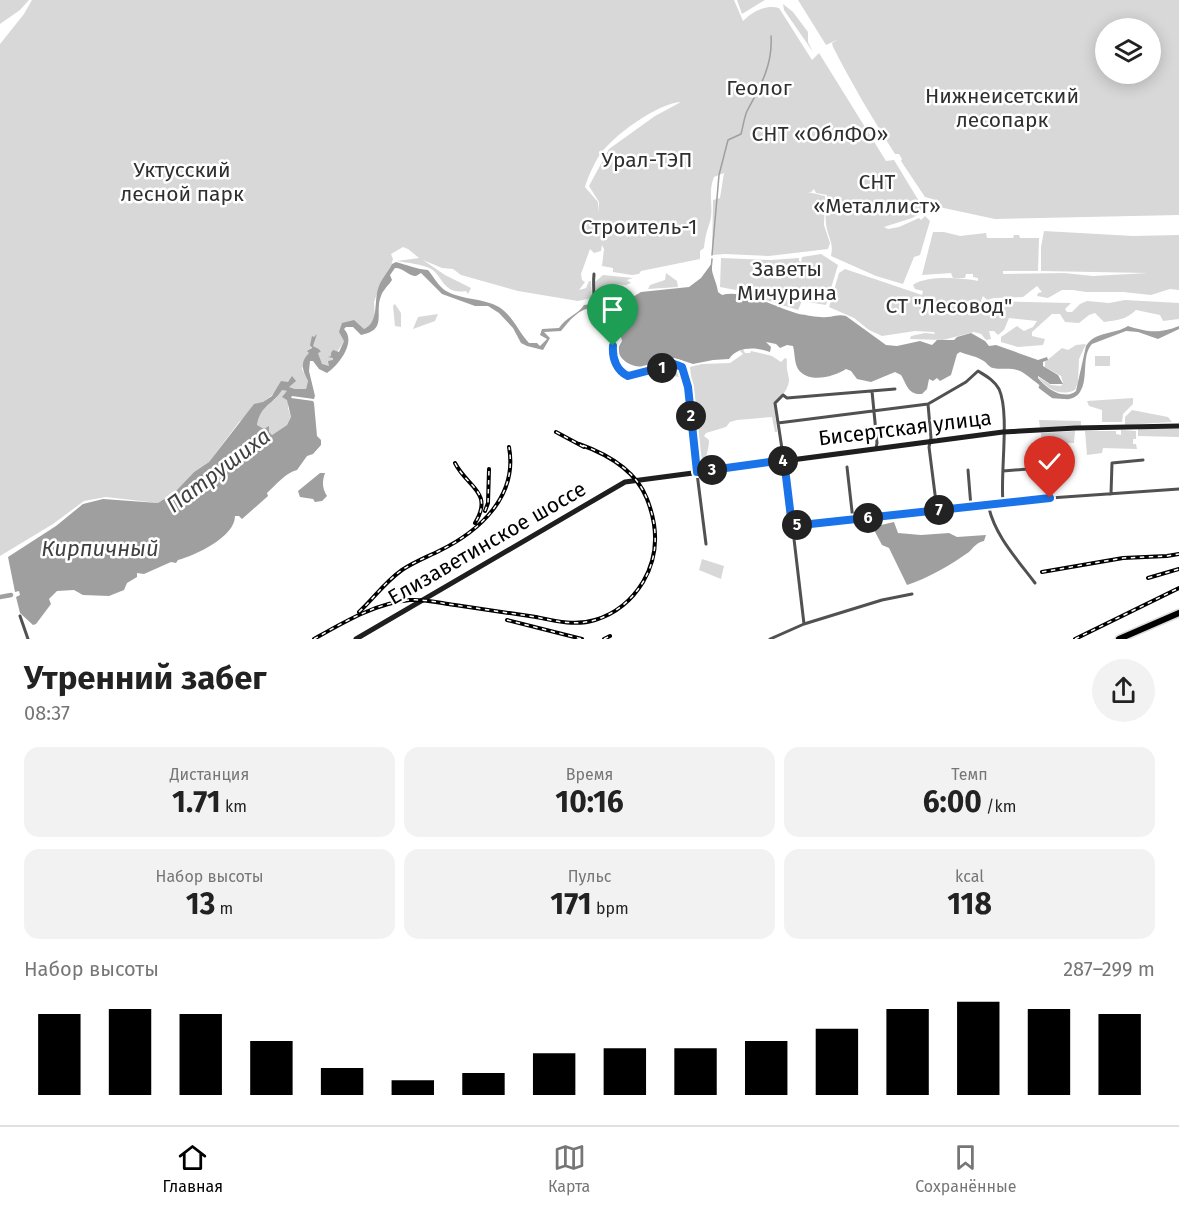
<!DOCTYPE html>
<html lang="ru">
<head>
<meta charset="utf-8">
<style>
	body { margin:0; font-family:"Fira Sans",sans-serif; background:#f2f2f2; color:#222; height:100vh; display:flex; flex-direction:column; font-size:22px; white-space:nowrap }
	* { box-sizing:border-box; margin:0 }
	p { font-size:20px; color:#767676 }
	.icon { flex:none; width:33px; height:33px; fill:none; stroke:currentColor; stroke-width:2; stroke-linecap:round; stroke-linejoin:round }
	.map { position:relative; height:639px; overflow:hidden }
	.details { display:flex; flex-direction:column; background:#fff; flex:1 }
	.details>* { flex:none }
	.fabs { position:absolute; left:1095px; top:18px; display:grid; gap:12px }
	.fabs a { display:grid; place-items:center; width:66px; height:66px; border-radius:50%; background:#fff; box-shadow:0 3px 15px #0003; font-size:30px }
	.pin { position:absolute; display:grid; place-items:center; width:51px; height:51px; color:#fff; margin:-62px -26px; border-radius:50% 50% 50% 0; rotate:-45deg; box-shadow:0 0 6px #0007 }
	.pin .icon { rotate:45deg }
	.km { position:absolute; width:30px; height:30px; margin:-15px; border-radius:50%; background:#222; color:#fff; font-size:16px; line-height:30px; text-align:center }
	.round { display:grid; place-items:center; flex:none; width:63px; height:63px; border-radius:32px; background:#f2f2f2 }
	.headline { display:flex; align-items:center; justify-content:space-between; height:102px; padding:0 24px }
	h1 { font-size:33px; font-weight:700; line-height:45px }
	.stats { display:grid; grid-template-columns:repeat(3,1fr); gap:9px; height:102px; padding:6px 24px }
	.stats div { display:grid; align-content:center; border-radius:15px; background:#f2f2f2; text-align:center }
	.stats b { font-size:30px; font-weight:700 }
	.stats small { font-size:16px; font-weight:400 }
	.stats p { font-size:16px }
	.chart { height:168px; padding:12px 24px }
	.chart p { display:flex; justify-content:space-between }
	.chart svg { width:100%; height:108px; margin-top:6px; stroke:#000; stroke-width:6 }
	.dock { display:flex; justify-content:space-around; align-items:center; height:84px; border-top:2px solid #e0e0e0; background:#fff; font-size:16px; color:#767676 }
	.dock a { display:grid; justify-items:center; gap:3px }
	.dock .active { color:#000 }
	.map>svg:first-child { display:block }
</style>
</head>
<body>
<div class="map">
<svg width="1179" height="639" viewBox="0 0 1179 639">
	<rect width="100%" height="100%" fill="#fff"/>
	<path fill="#d8d8d8" fill-rule="evenodd" d="M0 0H29L20 10 0 24Z
		M32 0H734L743 21C752 12 766 4 779 8L812 60 819 53 886 161 894 160 925 211 912 218 884 227 888 229 899 227 919 218 921 220 925 216 930 221 920 255 914 257 903 284 876 276 831 256C833 246 831 242 828 233 824 221 826 207 827 195L816 193 814 189 811 192H808L825 196 824 225 830 243 828 249 769 256 725 254 712 255 713 200 720 198 724 173 714 177C707 194 715 209 709 225 706 233 705 239 704 248L700 251V259L641 271 639 274 632 275 613 272V268L602 266 604 249 602 245 601 251 594 253 590 249 581 274 582 280 585 282 579 290 586 288 589 281H591L592 298 578 301 518 291 461 275 453 269 442 268 423 260 445 275 471 288 468 294 466 291C443 295 443 276 431 269 422 264 408 263 397 261L419 258 408 249 403 247 391 254 393 259 391 266 382 280 374 302 375 318 372 325 364 329 358 324 342 323 344 341 329 366 322 365 318 353 321 352 319 349 313 346 312 339C312 351 306 358 302 369L308 381 306 389H295L289 387 288 382 239 422 209 462 194 472 176 491 158 503 106 497 84 501 53 524 0 556V44L24 14ZM681 102 655 116 609 149 589 186 599 202 598 213V202L585 187C587 179 594 164 599 156 612 136 658 103 681 102Z
		M737 0H765L742 14Z
		M798 0H1179V215L995 219 939 207V201L925 197 901 161 902 159 899 154H895C872 118 852 84 833 47L832 43 839 39 826 45ZM1106 28H1150V74H1106Z
		M783 4 793 12 808 32V42L813 52 784 10Z
		M1044 231 1133 236 1179 235V271H1171H1179V290L1170 289 1151 295 1123 292H1086L1073 290H1062L1048 298 1037 296 1038 293 1042 292 1037 286 1023 297 994 298 987 300 983 296 981 301 1071 303 1065 309 1067 312H1072L1080 304 1087 301 1109 303 1125 300 1179 303V319L1163 321 1160 315 1136 310C1126 320 1117 320 1104 322L1095 313 1089 315 1079 323 1065 322 1060 314H1052L1032 332V336L1045 339 1043 345 1018 347 1001 342V337L1017 326 1024 331 1033 327 1037 321 1009 318 1004 330 998 335 994 331H989L991 339 986 340 981 334 974 332 943 340 910 339 911 336 925 333 935 334 934 332 915 331 882 336 869 330 854 318 829 307 839 273 845 269 922 295 923 291 915 289 913 285C927 275 961 278 978 281V278L973 277V274H966L965 278H953L951 273 922 275 933 232H944L960 236 986 233 987 238H1013L1014 235H1019L1020 238H1039L1038 271H1003V274L1064 273 1093 276 1148 273 1041 271V247Z
		M821 254 838 265 826 305 802 301 798 310 766 300 761 295 720 287 721 258 771 260 799 258V261L801 262 802 257Z
		M666 273 677 281 678 287 648 289 650 285 665 280Z
		M603 275 633 278 627 280 631 283 626 285 616 284V290L607 294 621 292 622 297H617L612 300 604 299 599 303 598 301 600 296 605 294 595 289V282Z
		M395 304 401 313V327L395 326 393 306Z
		M438 314 435 321 413 329 418 317Z
		M1086 344 1079 359 1078 382 1075 390C1060 397 1048 389 1038 377L1051 385 1061 386 1063 383 1061 376 1045 367V362L1062 348 1068 350 1076 345Z
		M743 349 745 353H750L751 351 772 356 781 362 785 358 787 359C785 378 795 376 783 395 782 397 780 400 778 403L774 402 777 432H775L772 417 737 420 730 422 726 427 706 433 704 436 709 440C709 449 705 460 703 469H701L690 367 702 364 730 363 743 354 740 351Z
		M1095 356H1110V366H1095Z
		M667 369 683 374 684 382 681 381 679 377 657 373Z
		M282 390 288 391V408L291 417 287 425 272 435 257 425C262 402 273 406 282 390Z
		M1133 398V404L1123 414 1122 422H1102V410L1089 406 1087 401Z
		M1132 410 1168 417 1172 422 1125 425V417Z
		M1039 420 1081 421V426L1040 428Z
		M1138 429H1179V437L1138 436Z
		M1121 430 1136 431V439H1133V444H1136L1137 449 1103 448 1102 453 1087 455 1085 431H1116V434L1121 435Z
		M1075 431 1074 443 1043 442 1044 438 1041 437V433Z
		M702 559 724 566 721 579 699 570Z"/>
	<path fill="#9f9f9f" fill-rule="evenodd" d="M396 262C408 265 415 269 428 270 434 277 438 286 446 291 462 300 483 298 499 307 513 316 518 331 529 343H537L540 346 547 339 540 335 542 329 559 328C566 317 579 314 584 305L593 304 594 307C578 309 570 320 561 331L544 332 550 338 543 350 527 346 521 343 513 328 499 313 488 306H475L442 294 421 273 416 276C408 276 404 268 395 268L390 275 392 280C388 286 383 290 381 296 374 313 388 330 361 335L353 327H346L344 329C357 342 338 366 327 373L319 369 313 361H310L309 371 315 396 314 399 292 396 291 398 313 401 314 403 317 436 321 440V445L313 454 307 456 297 470C285 473 276 485 267 493L268 496 242 519 239 516H235C235 537 196 555 178 560L176 563 171 562 144 574 137 573V577L127 583 124 590 109 596 83 595 74 590 57 591 49 599 51 604 36 624 33 625 20 613 16 597 20 595 19 591 15 592 8 557 56 526 83 504 103 499 158 503 176 491 194 472 209 462 254 404 263 402 272 396 281 381 288 382 292 376 296 381 289 387 295 389H306L308 381C303 371 299 363 309 353L307 351 312 348 310 345 312 336 314 337 317 334 313 346 319 349 321 352 318 353 322 364 329 366 328 361 333 360V358L328 357 331 356V353L333 350 339 352 344 341 339 332 342 323 354 320 364 329C380 322 373 300 379 286 382 278 388 272 392 264ZM282 390 287 391 282 397 287 400 291 417 287 425 272 435 269 432V426L264 429 257 425C261 404 273 405 282 390Z
		M712 263C710 272 717 282 718 292L722 295C744 289 777 308 799 314 807 315 819 318 827 317 834 317 838 314 846 316L886 345 897 346 920 341 932 345 937 340H954L957 337 971 333 985 341 989 346 996 345 1038 360 1047 357 1048 360 1043 362V366L1058 375 1063 384H1050L1038 376V378C1047 389 1064 401 1076 391L1086 346C1095 331 1114 335 1128 326 1147 332 1159 334 1179 326V329L1158 339 1138 332 1126 331 1092 344C1081 356 1089 378 1080 392 1065 414 1033 377 1020 371 1011 367 1002 370 993 368 988 367 987 362 982 360 976 356 967 355 960 352L957 354 951 375 940 381 937 378 933 381 929 379 927 389 922 394C908 395 907 385 901 375L895 372 871 382 857 379 851 371 846 369C834 377 808 384 798 369 794 362 795 353 793 346L787 345 780 348 776 344 766 342 771 347 770 352C756 347 738 346 729 359L713 360 693 364 678 359C668 362 660 362 650 368 634 366 624 366 617 350L622 341 621 337 608 328 605 315 618 308 611 303 597 306 619 296 631 298 641 292 689 287 701 278Z
		M320 473H325C322 482 322 488 327 496L322 501 315 502 313 499 300 497 298 491Z
		M894 522 898 533 921 535 949 533 957 537 986 535 984 541C976 543 974 547 969 552 952 564 927 579 907 585L889 548 882 545 874 530 881 525Z"/>
	<g fill="none" stroke-linecap="round" stroke-linejoin="round">
		<path stroke="#9f9f9f" stroke-width="1.5" d="M712 255 719 175 728 140 741 134C743 127 744 118 747 111 760 87 773 65 771 36
			M711 270 712 259"/>
		<path stroke="#9f9f9f" stroke-width="4.5" d="M1041 387 1053 396 1068 397
			M0 597 11 595"/>
		<defs>
			<path id="primary" d="M1119 639 1179 613"/>
		</defs>
		<use href="#primary" stroke="#dbdbdb" stroke-width="9"/>
		<path stroke="#515151" stroke-width="3" d="M594 274C593 285 594 322 602 330 605 334 610 335 612 340 618 353 607 366 628 376L674 364 679 365 684 371 706 544
			M872 391 877 443 876 448
			M928 404 931 438 929 447 937 510
			M778 423 928 404 966 382 978 371C986 376 994 380 999 389 1010 413 1000 473 1003 502
			M847 467 853 520
			M968 470 971 507
			M1003 471 1040 468
			M1111 494 1112 463 1143 460
			M988 504C994 535 1017 559 1035 583
			M792 526 1050 498 1179 489
			M20 616 28 639
			M804 624 788 488 775 403 783 395 787 398 895 389
			M770 639 804 624 882 600 912 594"/>
		<path stroke="#1e1e1e" stroke-width="5" d="M356 639 625 482 1003 432 1076 428 1179 426"/>
		<use href="#primary" stroke="#000" stroke-width="6"/>
		<defs>
			<path id="rail" d="M556 432 584 447
				M455 463C467 487 494 492 475 523
				M485 511 488 503 489 469
				M1042 572 1123 558 1167 556 1179 554
				M1148 578 1179 569
				M359 612C374 598 385 582 402 570 414 562 427 557 439 551 480 531 518 496 509 447
				M507 620 582 639
				M314 639C344 622 376 603 410 600 426 599 440 603 455 605 482 609 509 613 536 617 555 621 576 626 595 620 615 614 632 600 643 582 659 555 658 527 647 499 636 470 607 454 579 444
				M604 639 610 636
				M1075 639 1179 588"/>
		</defs>
		<use href="#rail" stroke="#000" stroke-width="4"/>
		<use href="#rail" stroke="#fff" stroke-width="1.5" stroke-dasharray="4.5" stroke-linecap="butt"/>
	</g>
	<g fill="none" stroke-linecap="round" stroke-linejoin="round">
		<defs>
			<path id="route" d="M613 346C612 359 617 371 628 376L674 364 682 367 688 387 697 472 784 460 792 526 1050 498"/>
		</defs>
		<use href="#route" stroke="#fff" stroke-width="12"/>
		<use href="#route" stroke="#1a73e8" stroke-width="8"/>
	</g>
	<g text-anchor="middle" stroke-width="5" stroke-linejoin="round" paint-order="stroke">
		<g font-size="21" fill="#2f2f2f" stroke="#fff">
			<text x="759" y="95">Геолог</text>
			<text x="1002" y="103">Нижнеисетский<tspan x="1002" dy="24">лесопарк</tspan></text>
			<text x="820" y="141">СНТ «ОблФО»</text>
			<text x="647" y="167">Урал-ТЭП</text>
			<text x="182" y="177">Уктусский<tspan x="182" dy="24">лесной парк</tspan></text>
			<text x="877" y="189">СНТ<tspan x="877" dy="24">«Металлист»</tspan></text>
			<text x="639" y="234">Строитель-1</text>
			<text x="787" y="276">Заветы<tspan x="787" dy="24">Мичурина</tspan></text>
			<text x="949" y="313">СТ "Лесовод"</text>
		</g>
		<g font-size="21" fill="#000" stroke="#fff">
			<text transform="translate(905 428) rotate(-7)" y="7">Бисертская улица</text>
			<text transform="translate(487 543) rotate(-30)" y="7">Елизаветинское шоссе</text>
		</g>
		<g font-size="22" font-style="italic" fill="#404040" stroke="#fff">
			<text transform="translate(218 470) rotate(-37)" y="8">Патрушиха</text>
			<text x="100" y="556">Кирпичный</text>
		</g>
	</g>
</svg>
<div class="fabs">
<a><svg class="icon" aria-label="layers" viewBox="0 0 24 24"><path d="M12 4l9 5-9 5-9-5zM3 14l9 5 9-5"/></svg></a>
</div>
<div class="pin" style="left:613px;top:346px;background:#1e9e55"><svg class="icon" aria-label="arrive" viewBox="0 0 24 24"><path d="M6 21V4h12l-3 4 3 4H6"/></svg></div>
<div class="pin" style="left:1050px;top:498px;background:#d93025"><svg class="icon" aria-label="check" viewBox="0 0 24 24"><path d="M5 12l5 5 9-10"/></svg></div>
<b class="km" style="left:662px;top:368px">1</b>
<b class="km" style="left:691px;top:416px">2</b>
<b class="km" style="left:712px;top:470px">3</b>
<b class="km" style="left:783px;top:461px">4</b>
<b class="km" style="left:797px;top:525px">5</b>
<b class="km" style="left:868px;top:518px">6</b>
<b class="km" style="left:939px;top:510px">7</b>
</div>
<section class="details">
<div class="headline"><div><h1>Утренний забег</h1><p>08:37</p></div><a class="round"><svg class="icon" aria-label="share" viewBox="0 0 24 24"><path d="M12 15V3M7 8l5-5 5 5M5 13v7h14v-7"/></svg></a></div>
<div class="stats">
<div><p>Дистанция</p><b>1.71<small> km</small></b></div>
<div><p>Время</p><b>10:16</b></div>
<div><p>Темп</p><b>6:00<small> /km</small></b></div>
</div>
<div class="stats">
<div><p>Набор высоты</p><b>13<small> m</small></b></div>
<div><p>Пульс</p><b>171<small> bpm</small></b></div>
<div><p>kcal</p><b>118</b></div>
</div>
<div class="chart"><p><span>Набор высоты</span>287–299 m</p>
<svg viewBox="0 0 160 44" preserveAspectRatio="none"><path d="M5 44V11M15 44V9M25 44V11M35 44V22M45 44V33M55 44V38M65 44V35M75 44V27M85 44V25M95 44V25M105 44V22M115 44V17M125 44V9M135 44V6M145 44V9M155 44V11"/></svg>
</div>
</section>
<nav class="dock">
<a class="active"><svg class="icon" aria-label="home" viewBox="0 0 24 24"><path d="M3 11l9-7 9 7M6 9v11h12V9"/></svg>Главная</a>
<a><svg class="icon" aria-label="map" viewBox="0 0 24 24"><path d="M3 6l6-2 6 2 6-2v14l-6 2-6-2-6 2zM9 4v14M15 6v14"/></svg>Карта</a>
<a><svg class="icon" aria-label="saved" viewBox="0 0 24 24"><path d="M7 4h10v16l-5-4-5 4z"/></svg>Сохранённые</a>
</nav>
</body>
</html>
